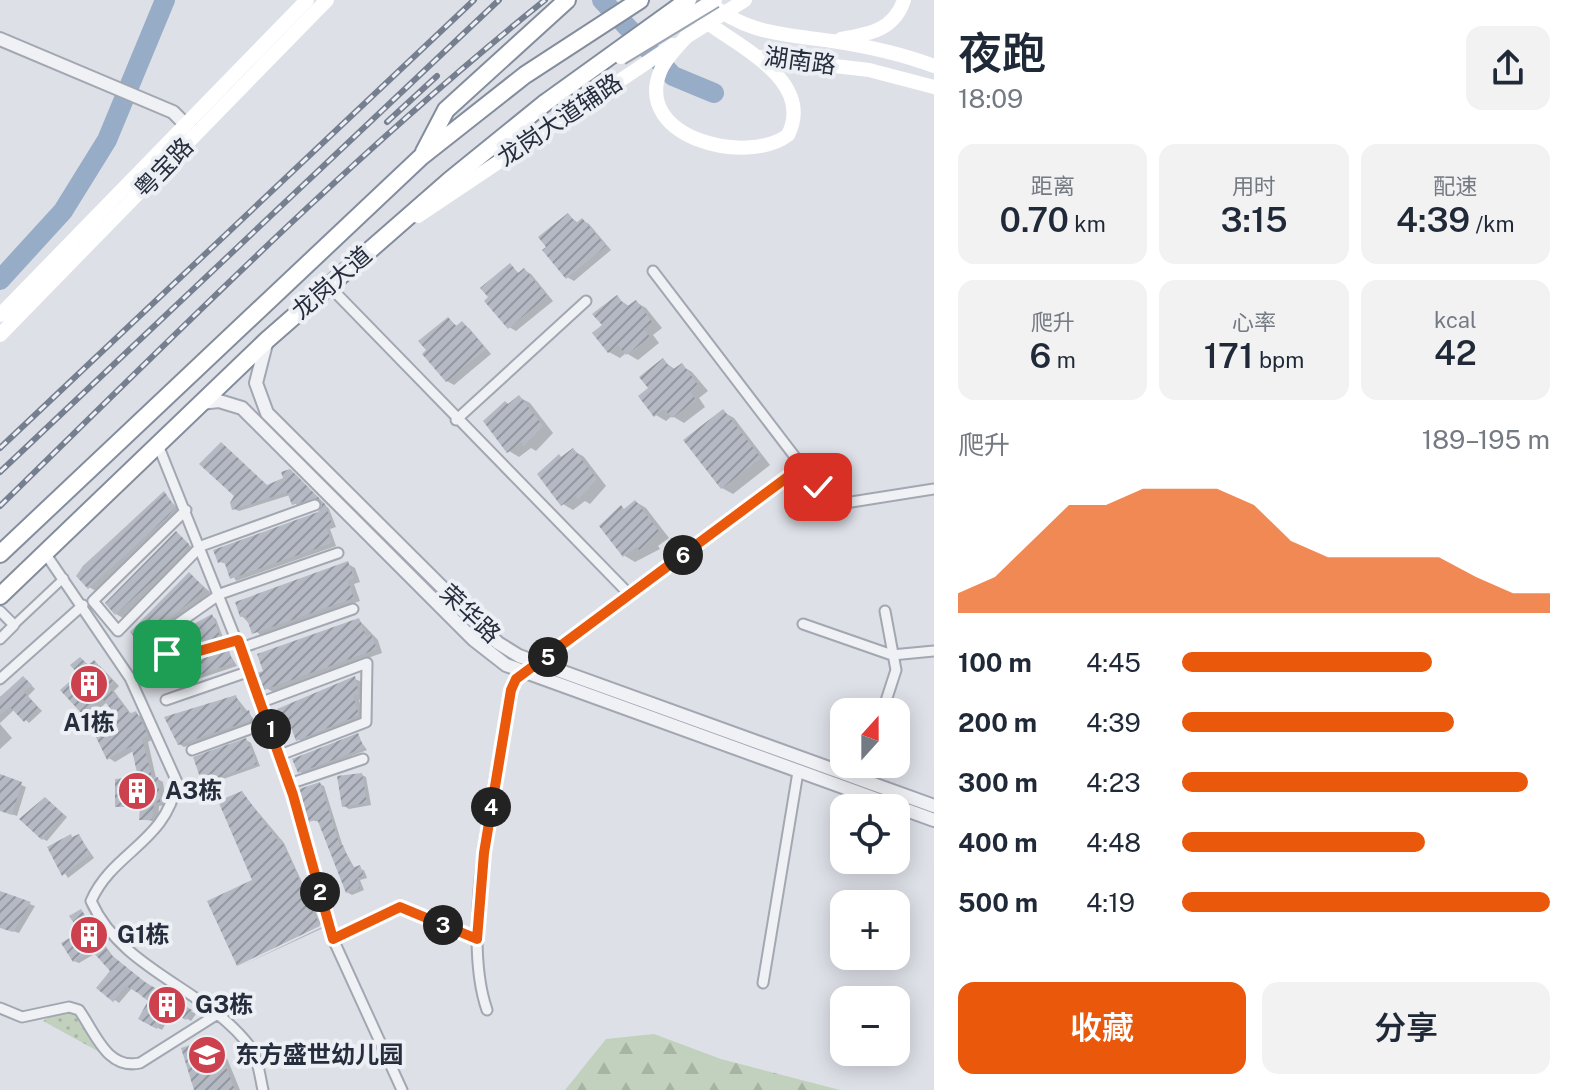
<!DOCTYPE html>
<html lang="zh">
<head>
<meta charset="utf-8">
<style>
	body { margin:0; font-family:"Public Sans","Noto Sans SC",sans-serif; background:#f2f2f3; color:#1f2937; height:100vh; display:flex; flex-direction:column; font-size:30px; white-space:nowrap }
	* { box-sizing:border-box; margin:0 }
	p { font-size:26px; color:#747a83 }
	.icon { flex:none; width:44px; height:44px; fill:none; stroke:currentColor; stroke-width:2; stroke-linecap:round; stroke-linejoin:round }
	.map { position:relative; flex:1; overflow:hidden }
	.details { display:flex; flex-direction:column; background:#fff; width:640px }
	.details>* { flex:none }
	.needle { width:52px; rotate:21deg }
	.fabs { position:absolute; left:830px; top:698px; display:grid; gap:16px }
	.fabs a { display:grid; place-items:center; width:80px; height:80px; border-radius:16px; background:#fff; box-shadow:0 4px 20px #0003; font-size:40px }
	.pin { position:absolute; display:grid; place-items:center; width:68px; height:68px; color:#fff; margin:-34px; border-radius:16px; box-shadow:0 4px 12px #0006 }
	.km { position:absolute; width:40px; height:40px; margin:-20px; border-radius:50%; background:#222; color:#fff; font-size:22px; line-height:40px; text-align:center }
	.round { display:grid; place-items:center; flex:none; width:84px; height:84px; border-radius:16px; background:#f2f2f3 }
	.head { display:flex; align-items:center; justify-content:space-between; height:136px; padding:0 24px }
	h1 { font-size:44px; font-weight:600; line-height:60px }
	.stats { display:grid; grid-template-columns:repeat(3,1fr); gap:12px; height:136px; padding:8px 24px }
	.stats div { display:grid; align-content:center; border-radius:16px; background:#f2f2f3; text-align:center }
	.stats b { font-size:34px; font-weight:600 }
	.stats small { font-size:22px; font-weight:400 }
	.stats p { font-size:22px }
	.chart { height:224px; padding:16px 24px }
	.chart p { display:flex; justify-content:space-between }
	.chart svg { width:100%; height:144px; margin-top:8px; fill:#ea580c; opacity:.7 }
	.cta { display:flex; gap:16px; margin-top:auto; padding:16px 24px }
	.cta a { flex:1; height:92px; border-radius:16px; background:#ea580c; color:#fff; font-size:32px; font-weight:600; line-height:92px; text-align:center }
	.cta a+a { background:#f2f2f3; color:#1f2937 }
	ul { padding:0 24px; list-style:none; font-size:26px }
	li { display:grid; grid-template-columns:128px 96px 1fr; align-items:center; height:60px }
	li i { height:20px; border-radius:10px; background:#ea580c }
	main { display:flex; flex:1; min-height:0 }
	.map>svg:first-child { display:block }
</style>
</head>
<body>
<main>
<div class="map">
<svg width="934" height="1090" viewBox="0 0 934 1090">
	<defs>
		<pattern id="grass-dots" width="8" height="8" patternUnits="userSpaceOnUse" patternTransform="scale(2)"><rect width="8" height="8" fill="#c2d1be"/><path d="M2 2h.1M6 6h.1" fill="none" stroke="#a7b4a4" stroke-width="1.8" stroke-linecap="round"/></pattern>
		<pattern id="forest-firs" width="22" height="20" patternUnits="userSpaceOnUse" patternTransform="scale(2)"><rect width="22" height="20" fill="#c2d1be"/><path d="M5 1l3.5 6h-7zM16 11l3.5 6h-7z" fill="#a7b4a4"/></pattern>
		<pattern id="building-hatch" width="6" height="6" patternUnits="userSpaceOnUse" patternTransform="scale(2)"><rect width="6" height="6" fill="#b4b9c3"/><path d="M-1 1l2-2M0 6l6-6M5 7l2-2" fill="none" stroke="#9297a0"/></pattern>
	</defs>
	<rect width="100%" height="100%" fill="#dde0e7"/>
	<path fill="url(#grass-dots)" d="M68 1006 103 1054 43 1021Z"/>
	<path fill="url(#forest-firs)" d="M654 1034 721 1059 840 1090H565L606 1039Z"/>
	<path fill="#0003" d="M568 215 578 223 582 220 589 224 611 250 574 281 567 277Z
		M510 266 520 274 524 270 531 274 553 301 516 331 509 327Z
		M617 298 630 307 636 302 646 308 662 328 653 335 659 343 638 360 626 353 620 358 609 352Z
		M448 319 458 327 462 324 469 328 491 354 454 385 447 381 429 351Z
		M663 361 676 370 682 366 692 372 708 391 699 398 705 407 684 423 672 416 666 421 656 415 650 389Z
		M519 397 530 403 553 433 536 451 531 448 519 457 509 451V405Z
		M723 412 734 418 770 465 733 494 722 488Z
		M573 450 584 457 606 486 590 504 585 501 573 510 563 504V458Z
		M290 471 295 474 329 509 336 527 330 529 336 546 236 581 227 564 220 562 319 514 325 505 320 500 298 507 290 495 239 511 234 509 285 480Z
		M164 494 180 511 96 591 89 587Z
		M636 502 646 508 669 538 658 546 660 549 635 562 625 556 602 526Z
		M176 534 194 549 123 618 116 614Z
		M348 564 355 568 360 582 354 584 360 601 261 636 242 616Z
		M189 574 210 592 209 596 168 630 150 650 144 646Z
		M212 616 216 619 224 640 193 648 188 646Z
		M359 620 378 640 382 653 273 692 266 688Z
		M229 653 237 666 183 684 177 681 159 687 154 684 174 669Z
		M80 659 90 666 94 663 100 666 119 686 114 691 132 715 142 716 153 739 148 742 156 778 163 782 166 805 159 806 158 822 141 819 142 809 117 806 140 779 135 750 115 762 109 758 121 720 107 702 90 717 84 714Z
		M355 679 362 682 365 698 359 700 364 719 305 743 298 739 293 728 285 723Z
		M27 681 35 689 28 696 42 711 29 723 15 709 0 723V699Z
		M236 697 256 722 184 747 179 744Z
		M0 724 12 738 0 749Z
		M357 736 367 750 304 774 300 772Z
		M246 740 251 743 260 766 209 784 204 781Z
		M362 775 366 777 371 805 349 809 344 806Z
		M0 776 26 787 17 816 0 810Z
		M320 784 324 786 343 847 355 869 364 870 367 878 360 880 364 890 352 895 347 892 320 822 311 820Z
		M242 793 284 843 321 924 238 963 254 881Z
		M50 802 67 817 47 841 43 839Z
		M79 836 94 858 68 878 49 848Z
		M0 893 35 906 19 933 0 927Z
		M81 911 114 958 150 988 196 1014 191 1021 173 1011 162 1030 140 1018 150 1000 132 988 119 1003 99 988 113 971 96 953 79 963 74 961 82 932Z
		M322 927 323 928 241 966Z
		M209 1042 224 1051 240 1090H196Z"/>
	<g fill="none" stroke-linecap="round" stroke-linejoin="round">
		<path stroke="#97acc7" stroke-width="20" d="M602 0 673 76 714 93
			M0 280 63 211 107 140 165 0"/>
	</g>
	<path fill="url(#building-hatch)" d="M568 213 576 223 582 218 606 246 566 279 542 250 546 247 538 237Z
		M510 263 518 273 524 268 547 296 508 329 484 301 488 297 480 288Z
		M617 295 626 307 636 300 652 322 644 329 650 337 626 355 618 345 608 353 592 333 602 325 592 314Z
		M448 317 456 326 462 321 486 349 446 382 422 354 426 350 418 341Z
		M663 358 672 370 682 363 698 385 690 392 696 400 672 418 664 409 654 417 638 396 648 388 639 377Z
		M519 395 543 426 524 446 521 442 507 453 483 421 505 401 508 404Z
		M723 409 761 458 721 489 683 440Z
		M221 442 267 485 283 478 281 472 290 469 325 504 332 524 326 527 332 543 230 579 224 561 218 563 213 550 318 512 322 506 316 498 292 505 287 492 232 510 230 503 234 496 199 464Z
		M573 448 597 479 578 500 575 496 561 506 537 474 559 454 561 457Z
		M164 491 175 507 167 517 88 589 76 576 83 566Z
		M635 500 659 531 640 551 637 547 623 557 599 526 621 505 624 509Z
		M176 531 189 544 183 553 115 615 105 603Z
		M348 561 354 578 348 581 354 598 252 634 246 616 240 617 235 602Z
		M189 572 204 587 202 592 161 626 155 638 142 648 130 632Z
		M212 614 220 637 187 647 181 631Z
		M359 618 366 636 371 634 377 649 264 690 257 673 263 671 257 654Z
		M229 650 233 663 177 683 175 678 153 686 147 670 167 663 174 667Z
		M80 657 88 665 94 660 114 682 109 687 129 714 136 711 148 735 142 739 152 777H158L160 802 154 803 152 820H139L140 806 115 807V779L138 777 131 746 107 760 94 733 118 719 110 708 102 698 83 715 60 690 78 674 70 665Z
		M23 676 32 685 24 692 38 708 24 722 10 707 0 715V697Z
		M355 676 359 694 353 696 359 715 296 741 289 722 284 725 277 709Z
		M236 695 242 713 249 710 252 720 178 745 164 717Z
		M358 733 364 748 298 773 292 759Z
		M246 738 257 764 202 783 193 757Z
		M362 773 367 803 342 807 337 776Z
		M0 774 22 782 12 815 0 811Z
		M320 782 340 846 343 845 352 868 360 865 364 876 357 878 360 888 346 893 317 819 309 822 299 789Z
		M242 791 278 841 281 839 320 926 237 966 207 901 252 880 218 801Z
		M45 797 63 814 42 840 19 819Z
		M71 834 72 837 79 834 90 855 62 876 47 847Z
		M0 891 31 902 13 932 0 928Z
		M81 909 109 953 145 982 192 1010 186 1020 168 1010 157 1029 138 1019 148 1001 138 993 126 986 113 1002 96 988 110 971 92 951 73 962 61 943 80 932 69 916Z
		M209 1039 211 1046 217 1045 235 1090H194L181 1048Z"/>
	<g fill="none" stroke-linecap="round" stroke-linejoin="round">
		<defs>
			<path id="pedestrian" d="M14 625 64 578"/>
			<path id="minor" d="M653 271 818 487 845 503 934 489
				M329 286 630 595
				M456 420 586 301
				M158 445 269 722 293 795 333 939 402 1090
				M186 510 93 601 118 631 201 546 315 505
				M45 553 130 678 177 782C166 843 113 851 91 901 123 972 207 988 251 1048 258 1058 260 1077 263 1090
				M0 611 14 625 0 639
				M803 624 892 655 934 651
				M238 640 175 658 167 654 162 640 166 632 220 594 338 553
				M241 648 353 609
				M0 679 83 605
				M166 700 250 671
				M262 702 367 663 366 722 280 755
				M884 707 896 670 885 611
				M192 750 269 722
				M289 784 363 759
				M333 939 400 907 477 939
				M763 983 798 772
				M0 1008 22 1017 69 1007 79 1010C96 1034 107 1070 140 1063L216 1015
				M487 1010C459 930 497 775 511 690L516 679 801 467"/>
			<path id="tertiary" d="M0 39 173 112 191 130
				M267 340 256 383 267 413 498 643 519 656 934 806
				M201 403 219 401 242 408 474 640 506 665 934 820"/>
			<path id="trunk" d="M424 152 446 110 567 0
				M0 554 421 157 525 75 640 0
				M0 596 267 340 450 180 545 103"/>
		</defs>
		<use href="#pedestrian" stroke="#a2a7b1" stroke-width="11"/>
		<use href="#minor" stroke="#a2a7b1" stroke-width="13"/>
		<use href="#tertiary" stroke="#a2a7b1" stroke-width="16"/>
		<use href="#trunk" stroke="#848d9d" stroke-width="20"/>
		<use href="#pedestrian" stroke="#eff1f5" stroke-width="7"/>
		<use href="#minor" stroke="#eff1f5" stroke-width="9"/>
		<use href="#tertiary" stroke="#eff1f5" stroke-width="12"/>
		<path stroke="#fff" stroke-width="14" d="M706 0C745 34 783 34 832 41 866 46 902 54 934 66
			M686 37C677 48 665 58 660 72 634 138 747 166 788 135 816 79 734 45 700 17
			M841 39C870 34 894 30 904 0
			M759 57 869 70 934 87
			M418 216 673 45
			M0 315 307 0
			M0 335 327 0"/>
		<use href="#trunk" stroke="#fff" stroke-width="16"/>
		<defs>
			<path id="rail" d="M387 122 437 76
				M0 448 474 0
				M0 472 499 0
				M0 506C177 333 352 155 545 0"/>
		</defs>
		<use href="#rail" stroke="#767f90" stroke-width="6"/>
		<use href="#rail" stroke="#eceff4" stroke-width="3" stroke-dasharray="9" stroke-linecap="butt"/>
		<defs>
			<path id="primary-bridge" d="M621 57 715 0"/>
			<path id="trunk-bridge" d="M545 103 688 0"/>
		</defs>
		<use href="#primary-bridge" stroke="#9ca4b2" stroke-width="18" stroke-linecap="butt"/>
		<use href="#trunk-bridge" stroke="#848d9d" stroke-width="20" stroke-linecap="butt"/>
		<path stroke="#fff" stroke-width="14" d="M686 37 745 0"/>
		<use href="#primary-bridge" stroke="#fff" stroke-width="14"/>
		<use href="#trunk-bridge" stroke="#fff" stroke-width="16"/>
	</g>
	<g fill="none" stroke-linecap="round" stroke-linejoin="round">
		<defs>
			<path id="route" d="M167 654 175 658 238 640 293 795 333 939 400 907 477 939 484 853 511 690 516 679 801 467 818 487"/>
		</defs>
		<use href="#route" stroke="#fff" stroke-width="16"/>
		<use href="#route" stroke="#ea580c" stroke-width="10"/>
	</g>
	<defs>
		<symbol id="building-disc" viewBox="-11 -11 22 22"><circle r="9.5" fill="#cd414f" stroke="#eceff4"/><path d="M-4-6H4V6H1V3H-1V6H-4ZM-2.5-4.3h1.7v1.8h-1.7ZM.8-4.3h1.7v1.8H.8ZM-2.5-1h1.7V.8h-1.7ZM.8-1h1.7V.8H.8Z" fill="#fff"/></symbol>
		<symbol id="school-disc" viewBox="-11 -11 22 22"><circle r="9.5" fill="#cd414f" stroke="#eceff4"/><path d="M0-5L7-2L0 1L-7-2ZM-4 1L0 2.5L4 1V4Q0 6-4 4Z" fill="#fff"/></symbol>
	</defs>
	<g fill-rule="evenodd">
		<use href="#building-disc" x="67" y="662" width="44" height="44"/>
		<use href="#building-disc" x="115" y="769" width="44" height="44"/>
		<use href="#building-disc" x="67" y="913" width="44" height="44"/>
		<use href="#building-disc" x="145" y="983" width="44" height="44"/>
		<use href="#school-disc" x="185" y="1033" width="44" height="44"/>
	</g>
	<g text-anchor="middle" stroke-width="8" stroke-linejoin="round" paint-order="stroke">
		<g font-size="24" fill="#262d3d" stroke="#eceff4">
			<text transform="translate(800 61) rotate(8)" y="8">湖南路</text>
			<text transform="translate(560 120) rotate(-34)" y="8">龙岗大道辅路</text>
			<text transform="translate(164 168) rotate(-46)" y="8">粤宝路</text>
			<text transform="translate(332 283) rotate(-41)" y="8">龙岗大道</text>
			<text transform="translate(470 614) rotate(43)" y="8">荣华路</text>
		</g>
		<g font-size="24" font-weight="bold" fill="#262d3d" stroke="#eceff4" text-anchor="start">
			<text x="89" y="731" text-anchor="middle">A1栋</text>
			<text x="165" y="799">A3栋</text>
			<text x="117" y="943">G1栋</text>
			<text x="195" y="1013">G3栋</text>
			<text x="235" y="1063">东方盛世幼儿园</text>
		</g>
	</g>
</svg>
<div class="fabs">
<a><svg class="needle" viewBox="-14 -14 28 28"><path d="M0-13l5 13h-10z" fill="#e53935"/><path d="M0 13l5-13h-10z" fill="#747a83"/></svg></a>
<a><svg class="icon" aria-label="locate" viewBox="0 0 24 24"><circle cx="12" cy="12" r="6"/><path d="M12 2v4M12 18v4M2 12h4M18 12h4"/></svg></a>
<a>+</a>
<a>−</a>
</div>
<div class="pin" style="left:167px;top:654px;background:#1e9e55"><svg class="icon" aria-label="arrive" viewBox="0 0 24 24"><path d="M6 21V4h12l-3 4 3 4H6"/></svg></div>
<div class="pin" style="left:818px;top:487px;background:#d93025"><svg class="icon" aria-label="check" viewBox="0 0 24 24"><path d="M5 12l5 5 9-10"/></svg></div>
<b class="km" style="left:271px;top:729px">1</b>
<b class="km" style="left:320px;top:892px">2</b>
<b class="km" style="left:443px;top:925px">3</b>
<b class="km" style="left:491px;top:807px">4</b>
<b class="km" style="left:548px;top:657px">5</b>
<b class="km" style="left:683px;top:555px">6</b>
</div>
<section class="details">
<div class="head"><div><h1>夜跑</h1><p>18:09</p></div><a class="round"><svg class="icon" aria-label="share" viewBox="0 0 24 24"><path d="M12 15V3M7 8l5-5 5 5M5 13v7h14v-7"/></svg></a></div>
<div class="stats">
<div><p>距离</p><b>0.70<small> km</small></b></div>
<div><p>用时</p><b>3:15</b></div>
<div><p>配速</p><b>4:39<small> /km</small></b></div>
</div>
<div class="stats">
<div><p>爬升</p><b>6<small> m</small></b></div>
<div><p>心率</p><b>171<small> bpm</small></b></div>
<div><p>kcal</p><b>42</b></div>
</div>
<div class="chart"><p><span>爬升</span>189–195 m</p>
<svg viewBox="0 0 160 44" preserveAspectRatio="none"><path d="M0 44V38L10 33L20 22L30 11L40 11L50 6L60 6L70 6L80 11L90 22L100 27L110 27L120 27L130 27L140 33L150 38L160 38V44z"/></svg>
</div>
<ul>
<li><b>100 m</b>4:45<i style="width:68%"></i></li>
<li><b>200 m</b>4:39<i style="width:74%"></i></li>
<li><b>300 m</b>4:23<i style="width:94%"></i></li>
<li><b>400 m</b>4:48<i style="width:66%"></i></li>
<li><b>500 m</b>4:19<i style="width:100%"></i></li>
</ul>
<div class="cta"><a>收藏</a><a>分享</a></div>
</section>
</main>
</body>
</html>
